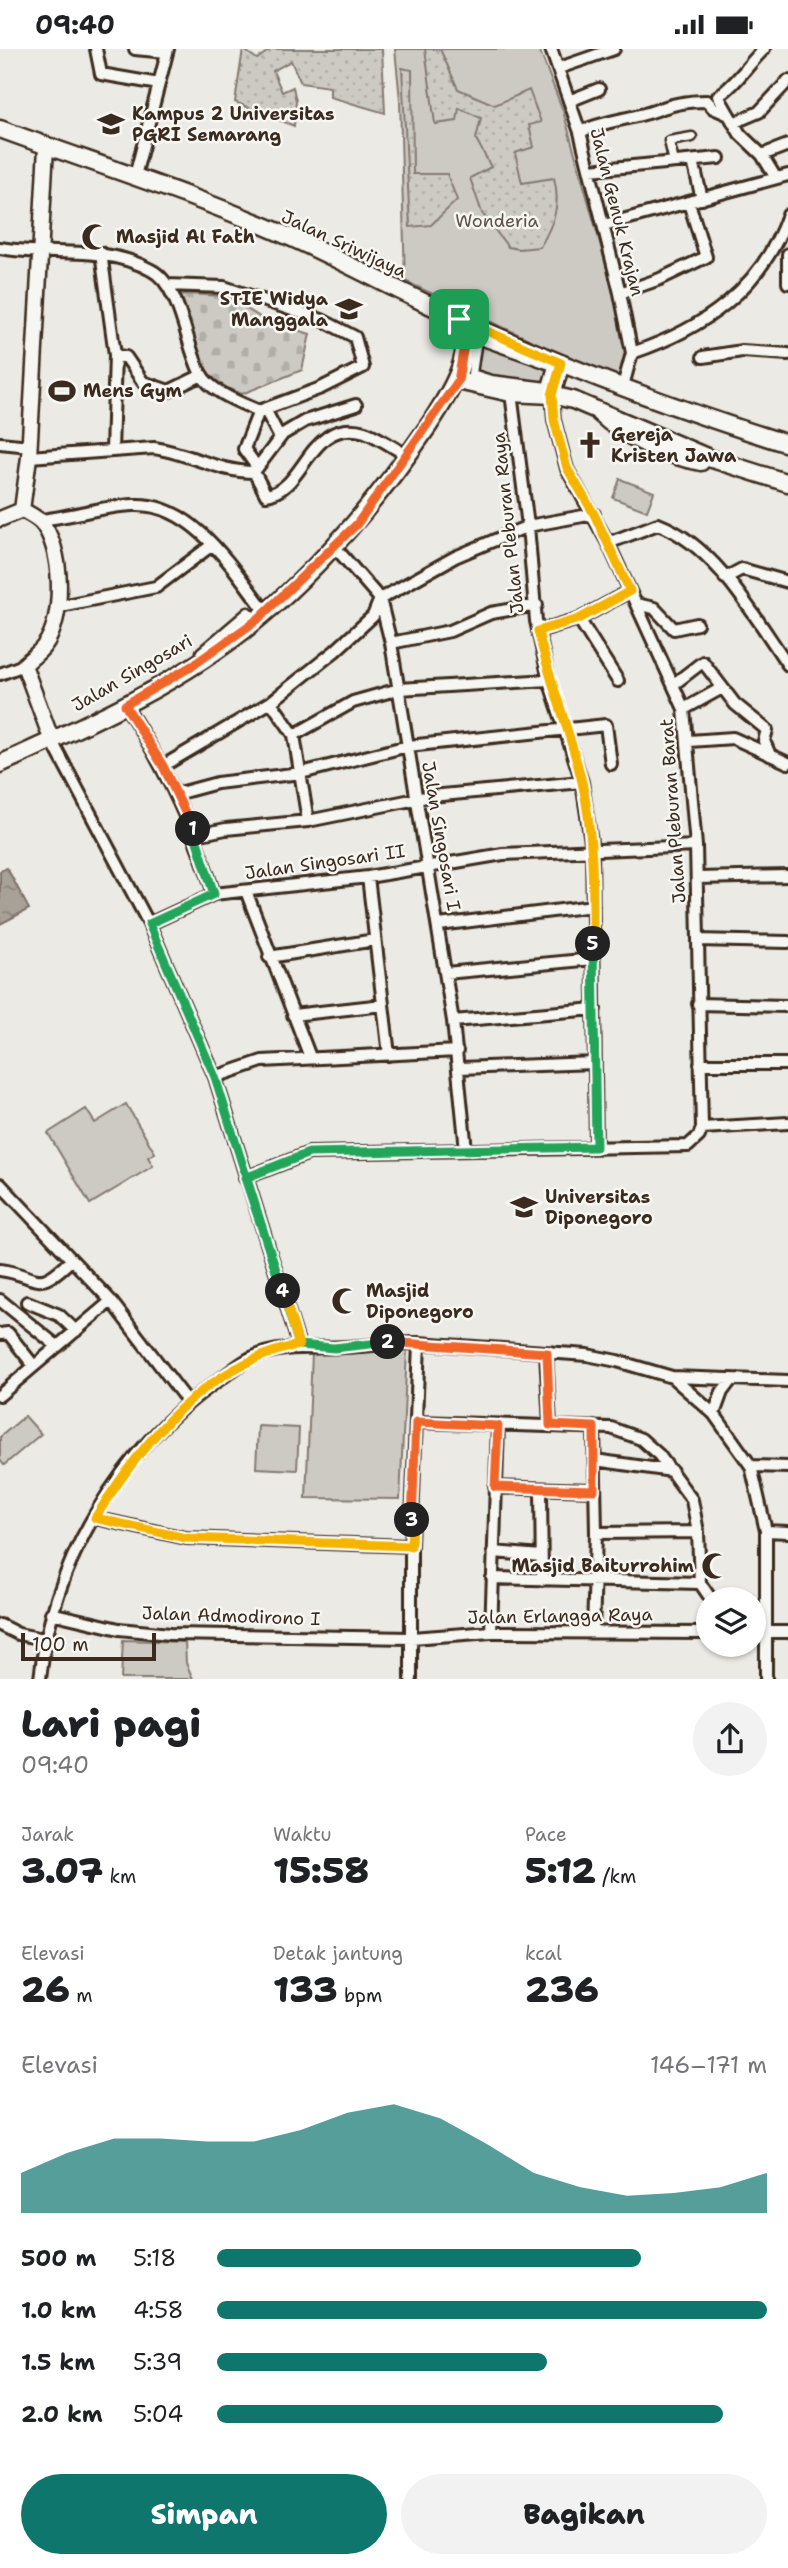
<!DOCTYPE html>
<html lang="id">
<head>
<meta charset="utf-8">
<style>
	body { margin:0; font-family:"Shantell Sans",sans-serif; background:#f2f2f2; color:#202124; height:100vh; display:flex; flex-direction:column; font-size:26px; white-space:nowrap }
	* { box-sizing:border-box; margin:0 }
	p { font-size:23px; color:#757577 }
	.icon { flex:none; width:38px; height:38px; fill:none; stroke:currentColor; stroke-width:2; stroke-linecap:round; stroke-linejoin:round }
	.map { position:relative; height:1630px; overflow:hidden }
	.sheet { display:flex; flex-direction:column; background:#fff; flex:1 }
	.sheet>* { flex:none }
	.fabs { position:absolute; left:696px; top:1538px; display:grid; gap:14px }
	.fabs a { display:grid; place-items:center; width:70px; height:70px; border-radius:50%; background:#fff; box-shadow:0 2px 5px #0004; font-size:35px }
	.scale { position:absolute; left:21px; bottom:18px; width:135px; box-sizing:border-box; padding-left:7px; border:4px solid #3b2a1e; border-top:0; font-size:19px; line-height:24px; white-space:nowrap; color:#3b2a1e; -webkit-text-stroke:5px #f6f6f2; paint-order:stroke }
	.pin { position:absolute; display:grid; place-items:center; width:60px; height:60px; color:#fff; margin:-30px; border-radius:14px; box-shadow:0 4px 10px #0006 }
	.km { position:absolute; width:35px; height:35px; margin:-18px; border-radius:50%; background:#222; color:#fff; font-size:19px; line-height:35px; text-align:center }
	.round { display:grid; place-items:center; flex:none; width:74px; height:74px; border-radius:37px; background:#f2f2f2 }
	.head { display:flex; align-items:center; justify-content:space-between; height:119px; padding:0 21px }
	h1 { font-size:38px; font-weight:800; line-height:52px }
	.figures { display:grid; grid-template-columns:repeat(3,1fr); gap:10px; height:119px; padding:7px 21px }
	.figures div { display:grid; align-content:center }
	.figures b { font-size:35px; font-weight:800 }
	.figures small { font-size:19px; font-weight:400 }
	.figures p { font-size:19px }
	.chart { height:196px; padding:14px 21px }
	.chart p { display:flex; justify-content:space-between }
	.chart svg { width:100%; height:126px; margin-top:7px; fill:#0f766e; opacity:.7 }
	.primary-button { display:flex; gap:14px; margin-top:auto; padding:14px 21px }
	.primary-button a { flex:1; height:80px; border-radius:42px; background:#0f766e; color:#fff; font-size:28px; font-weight:800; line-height:80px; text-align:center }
	.primary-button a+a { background:#f2f2f2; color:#202124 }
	ul { padding:0 21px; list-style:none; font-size:23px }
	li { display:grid; grid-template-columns:112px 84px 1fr; align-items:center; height:52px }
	li i { height:18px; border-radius:9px; background:#0f766e }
	.status { display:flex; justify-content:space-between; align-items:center; height:49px; padding:0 35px; background:#fff; direction:ltr }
	.status svg { height:19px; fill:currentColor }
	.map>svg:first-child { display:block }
</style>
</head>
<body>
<div class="status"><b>09:40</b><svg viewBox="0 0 49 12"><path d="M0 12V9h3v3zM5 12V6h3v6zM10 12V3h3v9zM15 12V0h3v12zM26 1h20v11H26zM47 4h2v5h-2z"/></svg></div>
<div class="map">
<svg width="788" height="1630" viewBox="0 0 788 1630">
	<defs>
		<pattern id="cemetery-stones" width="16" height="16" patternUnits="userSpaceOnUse" patternTransform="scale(1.75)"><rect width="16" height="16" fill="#cdcac4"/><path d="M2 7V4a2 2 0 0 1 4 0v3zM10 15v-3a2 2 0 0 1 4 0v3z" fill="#b1aea8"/></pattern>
		<pattern id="garden-dots" width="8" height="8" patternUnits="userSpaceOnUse" patternTransform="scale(1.75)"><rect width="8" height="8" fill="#cdcac4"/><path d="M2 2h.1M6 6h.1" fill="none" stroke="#b1aea8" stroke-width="1.8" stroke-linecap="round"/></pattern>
		<pattern id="water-ripples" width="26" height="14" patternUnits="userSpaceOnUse" patternTransform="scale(1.75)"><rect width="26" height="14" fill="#a8a198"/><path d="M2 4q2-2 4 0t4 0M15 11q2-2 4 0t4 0" fill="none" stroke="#8a837b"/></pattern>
	</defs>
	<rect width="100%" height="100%" fill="#ebeae5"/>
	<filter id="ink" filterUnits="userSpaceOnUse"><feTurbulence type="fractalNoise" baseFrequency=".0143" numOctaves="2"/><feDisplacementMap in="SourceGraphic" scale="14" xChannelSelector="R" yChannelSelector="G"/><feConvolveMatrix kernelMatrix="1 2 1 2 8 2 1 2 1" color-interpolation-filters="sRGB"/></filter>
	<g filter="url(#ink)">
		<path fill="#cdcac4" stroke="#847a71" stroke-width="2" d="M395 0H539L563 62 630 301 620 333 405 232 400 51Z
			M472 286 553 324 546 343 471 331Z
			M620 430 654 443 647 462 613 449Z
			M126 1055 155 1104 148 1108 153 1117 90 1155 48 1084 86 1060 95 1074Z
			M407 1301 400 1450 306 1449 312 1304Z
			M25 1367 41 1385 4 1416 0 1411V1388Z
			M258 1377 299 1379 297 1421 256 1419Z
			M123 1591 185 1593 186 1614 193 1630H121Z"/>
		<path fill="url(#cemetery-stones)" stroke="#847a71" stroke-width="2" d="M186 245 226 247 263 270 310 285 302 321 242 345 209 331 172 248Z"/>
		<path fill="url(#garden-dots)" stroke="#847a71" stroke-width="2" d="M243 0 257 10 271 0H382L385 64 330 48V38L301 34 291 12 273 22 282 43 293 38 296 52 294 77 235 53Z
			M425 0H440L458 40 495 56 529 41 541 73 529 76 534 98 515 104 522 134 554 129C561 156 554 174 540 198L519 200 508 198 482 164 470 129 491 118 476 90 481 69 459 59 457 72 435 75Z
			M402 19 412 21 413 125H447L457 151 431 176 410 178Z"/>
		<path fill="url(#water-ripples)" stroke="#7c7167" stroke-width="2" d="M7 819 29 860 0 875V822Z"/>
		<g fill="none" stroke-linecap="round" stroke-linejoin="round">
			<defs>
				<path id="pedestrian" d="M674 113 669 92 692 88
					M477 290 553 317 547 338 491 331 472 325Z
					M201 603 248 563 257 571"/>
				<path id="minor" d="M96 0 101 25 159 35
					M135 0 167 3
					M551 0 580 83 620 244 632 304 623 337
					M764 0C748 15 736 36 718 47L740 85 762 106 776 129
					M559 19 614 0
					M569 52 599 40
					M733 74 759 63 788 32
					M580 83C606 71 628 71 654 62 673 55 686 52 707 52L713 59 729 66
					M762 106 788 96
					M693 112 702 150
					M590 121 719 109
					M135 127 168 0
					M604 176 788 126
					M0 199C51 208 104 195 151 221 181 236 186 298 201 325 211 343 241 354 259 362L321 339 363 318 355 288 322 271 224 238 167 236
					M101 204 115 306 112 402
					M788 205V234
					M620 244 660 230 706 208 689 154
					M632 304C703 280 761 241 788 166
					M115 306 126 308 143 333 169 342 202 326
					M703 308 742 302 788 305
					M511 344 528 477 536 572 549 631 582 733 592 800 596 1098
					M552 346 554 371 567 420 608 494 684 660 696 797 702 1079
					M0 394 30 397
					M29 408 154 399C189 404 218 423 254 423L283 385 305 372 356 356
					M257 418 244 400 259 362 267 364 280 389
					M254 423 266 446C305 442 309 367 365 383 379 388 394 399 408 407
					M39 471C71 468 102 457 134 456 194 453 234 522 266 563
					M608 494 658 475C716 497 754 567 788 616
					M334 497 380 550 391 594 453 972 466 1101
					M725 529 742 520 788 533
					M636 555 654 559 674 580 697 575
					M60 557 156 538 212 496
					M579 570 618 632
					M538 582 579 570 630 542
					M391 594 450 582 491 564 537 556
					M703 613 735 655 767 681 764 692 770 706
					M0 625 24 616
					M674 635 700 615
					M271 653 294 686 308 772
					M125 656C164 716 193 777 214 845
					M684 660 722 639
					M294 686 353 653 399 640 549 631
					M52 692 149 875 215 1028 299 1296
					M689 692 733 689 788 714
					M163 717 271 653 335 602 373 567 380 550 455 508 528 477 594 465
					M176 745 217 734 301 724 408 697 606 676 611 715
					M196 786 226 780 308 772 431 747 582 733
					M368 828 389 1006
					M697 829 788 827
					M246 842 310 1008
					M149 875 214 845 368 828 503 805 696 797
					M439 876 593 857
					M698 891 788 893
					M269 908 375 891
					M446 924 593 910
					M698 955 788 957
					M293 966 383 956
					M453 972 595 960
					M700 1015H788
					M460 1019 594 1014
					M215 1028 262 1012 457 1002
					M245 1129 309 1104 688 1097 699 1087 702 1079 788 1074
					M0 1135 111 1252 188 1353
					M0 1221C40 1226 35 1246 71 1211
					M0 1251 57 1297
					M27 1253 59 1266 76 1282
					M0 1285 8 1284 34 1317
					M419 1294 587 1306 617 1312 672 1328 714 1365 751 1417 766 1482V1630
					M546 1304 550 1376
					M672 1328 788 1332
					M0 1346 111 1252
					M714 1365 722 1343 731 1331
					M417 1373 611 1379 641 1390 659 1406 692 1451 698 1483 700 1534 711 1550
					M595 1411 672 1422
					M751 1417 788 1418
					M495 1438 594 1441
					M541 1441 542 1531
					M95 1469 186 1489 411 1497
					M766 1482 788 1483
					M596 1484 698 1483
					M493 1503 541 1507
					M492 1529 700 1534
					M51 1564 119 1580 170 1585 412 1589 491 1583 709 1584
					M0 1576 18 1585 44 1590
					M491 1583 498 1377
					M593 1583 596 1484 594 1378
					M754 1583H788
					M40 1630C52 1513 120 1400 216 1333 227 1326 239 1315 251 1309 283 1295 312 1300 345 1298 370 1297 394 1293 419 1294L411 1497V1630"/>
				<path id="tertiary" d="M46 98 29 408 22 461C28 464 35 468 40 472 64 497 65 571 44 597 39 604 30 610 24 616L52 692
					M0 470 22 461"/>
				<path id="secondary" d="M0 80C101 117 205 149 303 194 367 224 429 258 494 286 590 328 689 364 788 395
					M458 332 511 344 552 346 573 351 709 409 788 434
					M552 346 561 314
					M599 364C624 388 667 407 701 413
					M0 715C89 675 183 633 258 570 325 514 380 448 429 376 446 350 479 301 459 270"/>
			</defs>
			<use href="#pedestrian" stroke="#3b2a1e" stroke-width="13"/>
			<use href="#minor" stroke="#3b2a1e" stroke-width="16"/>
			<use href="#tertiary" stroke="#3b2a1e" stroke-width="19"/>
			<use href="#secondary" stroke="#3b2a1e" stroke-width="21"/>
			<use href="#pedestrian" stroke="#f6f6f2" stroke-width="8"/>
			<use href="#minor" stroke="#f6f6f2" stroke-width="10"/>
			<use href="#tertiary" stroke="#f6f6f2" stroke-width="14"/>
			<use href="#secondary" stroke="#f6f6f2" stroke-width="16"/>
		</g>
	</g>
	<g fill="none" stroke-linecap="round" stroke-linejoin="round" filter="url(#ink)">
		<defs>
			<path id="split-1" d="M193 780 163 717 125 656 192 617 257 571 357 475 458 332 466 284 459 270"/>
			<path id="split-2" d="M193 780 214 845 149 875 215 1028 299 1296 334 1299 388 1293"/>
			<path id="split-3" d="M388 1293 547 1304 550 1376 594 1378V1441L495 1438 498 1377 416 1373 412 1471"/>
			<path id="split-4" d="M283 1242 299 1296C205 1315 144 1391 95 1469L186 1489 411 1497 412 1471"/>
			<path id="split-5" d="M283 1242 245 1129 309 1104 596 1098 593 895"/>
			<path id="split-6" d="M459 270 561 314 552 346 554 371 567 419 594 465 630 542 579 570 538 582C550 634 570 682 582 733 594 786 593 841 593 895"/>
		</defs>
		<use href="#split-1" stroke="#fff" stroke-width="14"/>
		<use href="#split-2" stroke="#fff" stroke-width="14"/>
		<use href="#split-3" stroke="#fff" stroke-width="14"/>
		<use href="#split-4" stroke="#fff" stroke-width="14"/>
		<use href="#split-5" stroke="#fff" stroke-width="14"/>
		<use href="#split-6" stroke="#fff" stroke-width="14"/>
		<use href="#split-1" stroke="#f0652b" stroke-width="9"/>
		<use href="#split-2" stroke="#22a559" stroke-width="9"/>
		<use href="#split-3" stroke="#f0652b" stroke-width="9"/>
		<use href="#split-4" stroke="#f5b400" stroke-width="9"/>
		<use href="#split-5" stroke="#22a559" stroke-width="9"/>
		<use href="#split-6" stroke="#f5b400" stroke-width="9"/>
	</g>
	<defs>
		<symbol id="university-bare" viewBox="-9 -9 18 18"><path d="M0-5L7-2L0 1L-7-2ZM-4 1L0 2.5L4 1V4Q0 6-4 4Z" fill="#3b2a1e" stroke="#f6f6f2" stroke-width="2.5" paint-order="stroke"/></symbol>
		<symbol id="mosque-bare" viewBox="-9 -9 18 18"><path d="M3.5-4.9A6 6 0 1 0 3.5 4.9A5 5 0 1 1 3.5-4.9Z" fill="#3b2a1e" stroke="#f6f6f2" stroke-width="2.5" paint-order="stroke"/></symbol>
		<symbol id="stadium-bare" viewBox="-9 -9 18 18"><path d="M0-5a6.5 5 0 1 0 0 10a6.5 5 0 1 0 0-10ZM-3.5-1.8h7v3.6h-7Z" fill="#3b2a1e" stroke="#f6f6f2" stroke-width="2.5" paint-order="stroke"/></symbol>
		<symbol id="church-bare" viewBox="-9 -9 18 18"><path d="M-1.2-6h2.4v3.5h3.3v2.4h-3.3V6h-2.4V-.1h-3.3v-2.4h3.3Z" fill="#3b2a1e" stroke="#f6f6f2" stroke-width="2.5" paint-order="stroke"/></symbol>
	</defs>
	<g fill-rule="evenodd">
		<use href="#university-bare" x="92" y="56" width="38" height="38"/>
		<use href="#mosque-bare" x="76" y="169" width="38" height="38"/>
		<use href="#university-bare" x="330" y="241" width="38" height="38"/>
		<use href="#stadium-bare" x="43" y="323" width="38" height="38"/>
		<use href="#church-bare" x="571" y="377" width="38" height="38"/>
		<use href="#university-bare" x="505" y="1139" width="38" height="38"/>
		<use href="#mosque-bare" x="326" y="1233" width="38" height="38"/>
		<use href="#mosque-bare" x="696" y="1498" width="38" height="38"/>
	</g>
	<g text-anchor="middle" stroke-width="5" stroke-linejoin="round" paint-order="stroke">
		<g font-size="18" font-weight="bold" fill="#3b2a1e" stroke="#f6f6f2" text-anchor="start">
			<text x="132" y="71">Kampus 2 Universitas<tspan x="132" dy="21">PGRI Semarang</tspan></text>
			<text x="116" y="194">Masjid Al Fath</text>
			<text x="328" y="256" text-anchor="end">STIE Widya<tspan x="328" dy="21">Manggala</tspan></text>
			<text x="83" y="348">Mens Gym</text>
			<text x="611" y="392">Gereja<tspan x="611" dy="21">Kristen Jawa</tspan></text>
			<text x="545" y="1154">Universitas<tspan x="545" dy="21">Diponegoro</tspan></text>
			<text x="366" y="1248">Masjid<tspan x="366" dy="21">Diponegoro</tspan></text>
			<text x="694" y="1523" text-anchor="end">Masjid Baiturrohim</text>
		</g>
		<g font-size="18" fill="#3b2a1e" stroke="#f6f6f2">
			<text transform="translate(617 163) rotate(76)" y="6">Jalan Genuk Krajan</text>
			<text transform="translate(344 195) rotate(25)" y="6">Jalan Sriwijaya</text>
			<text transform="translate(508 474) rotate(-96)" y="6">Jalan Pleburan Raya</text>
			<text transform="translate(132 624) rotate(-30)" y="6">Jalan Singosari</text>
			<text transform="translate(673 762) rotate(-94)" y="6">Jalan Pleburan Barat</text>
			<text transform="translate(441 787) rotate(80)" y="6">Jalan Singosari I</text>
			<text transform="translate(325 813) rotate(-8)" y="6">Jalan Singosari II</text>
			<text transform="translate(231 1567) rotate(2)" y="6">Jalan Admodirono I</text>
			<text transform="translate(560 1567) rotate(-1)" y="6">Jalan Erlangga Raya</text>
		</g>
		<g font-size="18" fill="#605248" stroke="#f6f6f2">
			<text x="497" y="178">Wonderia</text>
		</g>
	</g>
</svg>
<div class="fabs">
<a><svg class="icon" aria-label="layers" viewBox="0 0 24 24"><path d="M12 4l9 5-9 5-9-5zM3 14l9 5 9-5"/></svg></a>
</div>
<div class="scale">100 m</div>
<div class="pin" style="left:459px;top:270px;background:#1e9e55"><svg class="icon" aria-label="arrive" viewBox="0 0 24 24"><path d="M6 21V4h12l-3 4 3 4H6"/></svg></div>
<b class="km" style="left:193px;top:780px">1</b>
<b class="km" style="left:388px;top:1293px">2</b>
<b class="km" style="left:412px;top:1471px">3</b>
<b class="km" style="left:283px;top:1242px">4</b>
<b class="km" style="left:593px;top:895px">5</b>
</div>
<section class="sheet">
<div class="head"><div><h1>Lari pagi</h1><p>09:40</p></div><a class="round"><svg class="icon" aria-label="share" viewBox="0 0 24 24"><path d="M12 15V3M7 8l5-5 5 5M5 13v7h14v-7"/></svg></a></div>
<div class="figures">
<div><p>Jarak</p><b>3.07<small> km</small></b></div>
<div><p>Waktu</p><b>15:58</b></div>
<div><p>Pace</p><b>5:12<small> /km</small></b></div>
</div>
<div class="figures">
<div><p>Elevasi</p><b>26<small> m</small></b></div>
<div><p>Detak jantung</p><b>133<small> bpm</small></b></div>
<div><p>kcal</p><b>236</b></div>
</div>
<div class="chart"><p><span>Elevasi</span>146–171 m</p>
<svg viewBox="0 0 160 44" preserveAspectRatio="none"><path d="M0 44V30L10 23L20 18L30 18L40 19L50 19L60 15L70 9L80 6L90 11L100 20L110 30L120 35L130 38L140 37L150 35L160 30V44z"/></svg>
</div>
<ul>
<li><b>500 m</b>5:18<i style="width:77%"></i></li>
<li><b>1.0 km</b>4:58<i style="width:100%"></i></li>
<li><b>1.5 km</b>5:39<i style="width:60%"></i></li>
<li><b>2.0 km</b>5:04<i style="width:92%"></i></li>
</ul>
<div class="primary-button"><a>Simpan</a><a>Bagikan</a></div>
</section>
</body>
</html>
